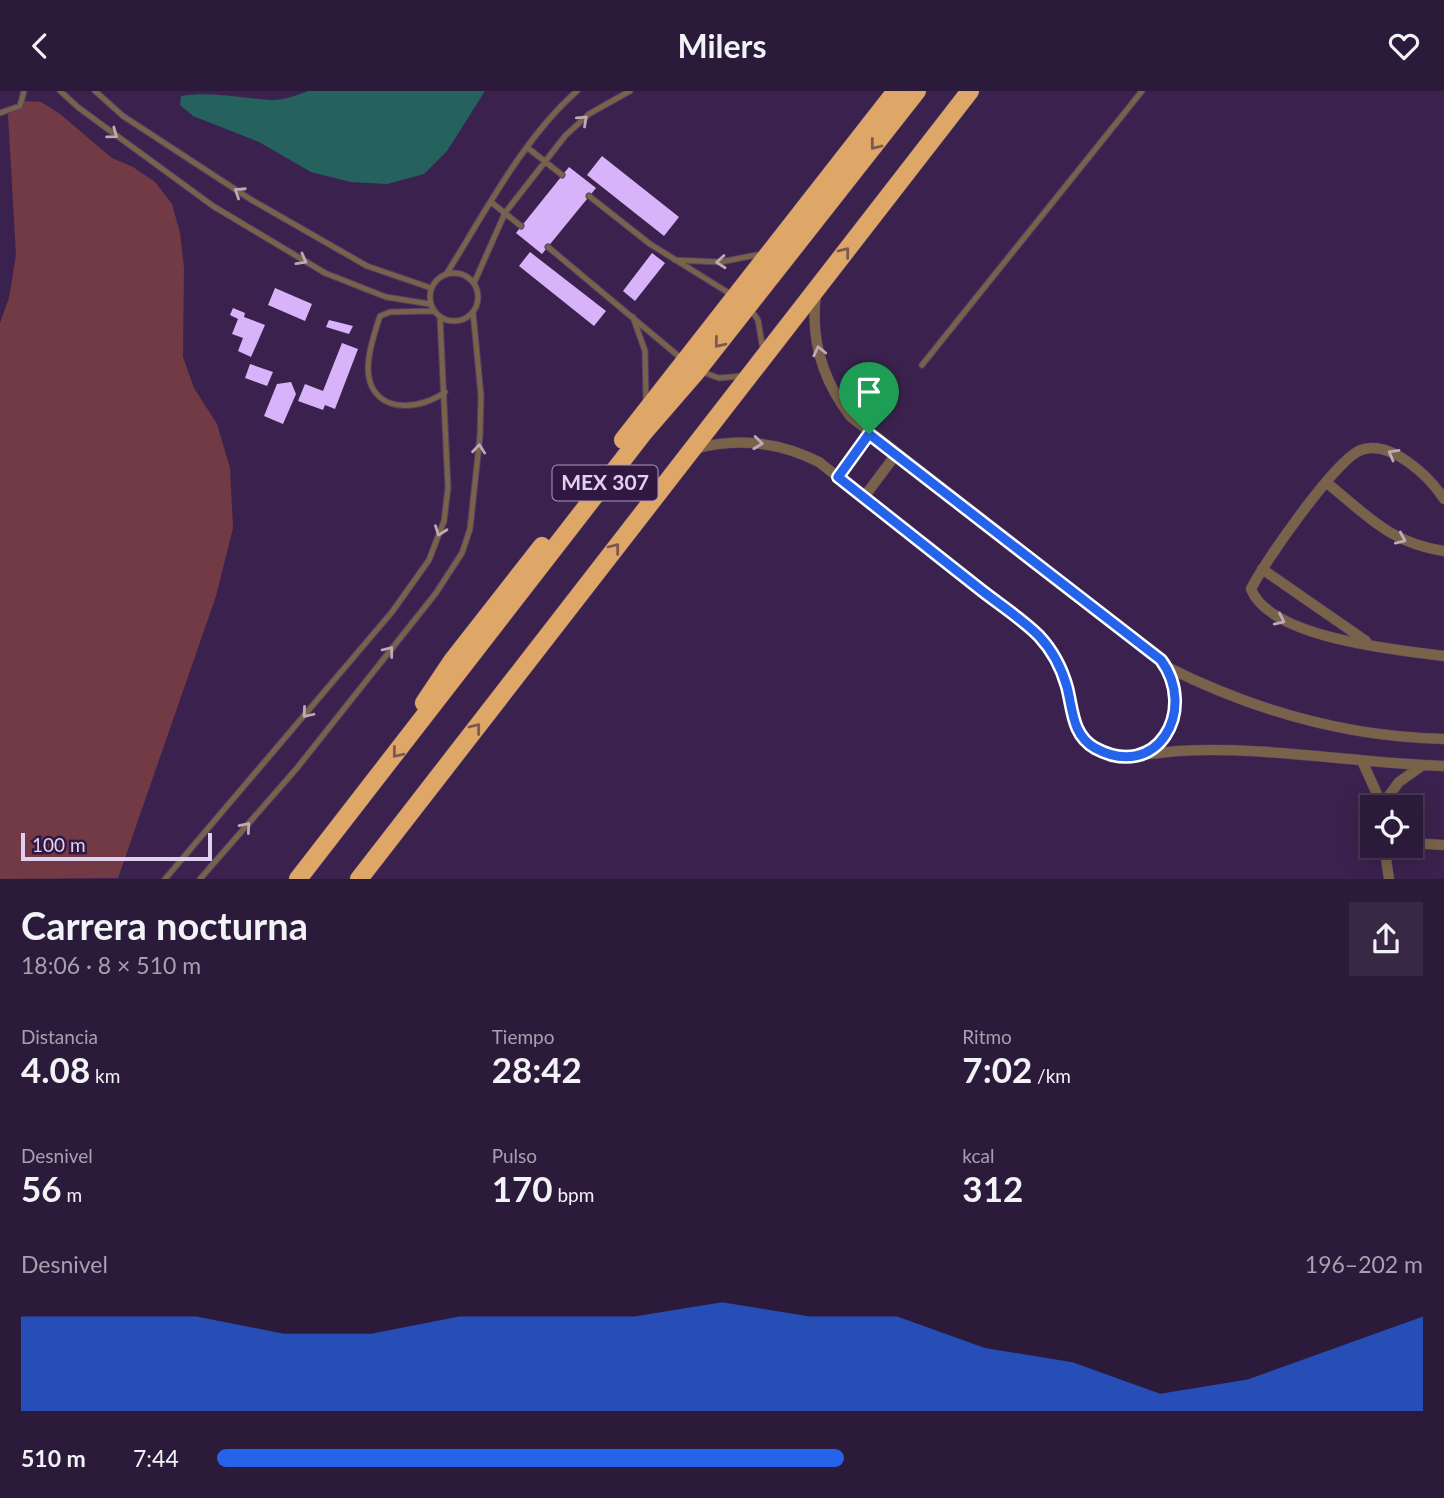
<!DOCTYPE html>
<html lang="es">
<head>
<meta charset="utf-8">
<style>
	body { margin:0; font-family:Lato,sans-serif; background:#382745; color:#f1f3f6; height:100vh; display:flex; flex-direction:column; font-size:26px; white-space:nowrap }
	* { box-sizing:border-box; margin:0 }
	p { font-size:23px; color:#a6a1af }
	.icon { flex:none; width:38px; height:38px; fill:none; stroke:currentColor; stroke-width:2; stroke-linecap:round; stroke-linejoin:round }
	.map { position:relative; height:788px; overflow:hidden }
	.details { display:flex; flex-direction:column; background:#2c1a3a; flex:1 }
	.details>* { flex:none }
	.controls { position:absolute; left:1360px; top:704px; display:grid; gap:14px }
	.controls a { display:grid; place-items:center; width:63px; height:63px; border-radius:0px; background:#2c1a3a; box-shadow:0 4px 18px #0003,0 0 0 2px #483854; font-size:35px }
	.scale { position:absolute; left:21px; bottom:18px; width:191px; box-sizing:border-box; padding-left:7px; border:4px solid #e0d2ee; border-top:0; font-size:19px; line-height:24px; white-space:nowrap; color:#e0d2ee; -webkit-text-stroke:5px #311843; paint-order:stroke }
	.pin { position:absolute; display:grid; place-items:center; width:60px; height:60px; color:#fff; margin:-72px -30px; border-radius:50% 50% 50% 0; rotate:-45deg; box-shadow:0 0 7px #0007 }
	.pin .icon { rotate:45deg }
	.round { display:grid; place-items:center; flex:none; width:74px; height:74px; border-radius:0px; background:#382745 }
	.headline { display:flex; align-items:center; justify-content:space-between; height:119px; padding:0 21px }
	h1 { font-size:38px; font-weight:700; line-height:52px }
	.figures { display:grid; grid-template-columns:repeat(3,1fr); gap:10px; height:119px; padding:7px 21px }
	.figures div { display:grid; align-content:center }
	.figures b { font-size:35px; font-weight:700 }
	.figures small { font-size:19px; font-weight:400 }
	.figures p { font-size:19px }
	.chart { height:196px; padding:14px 21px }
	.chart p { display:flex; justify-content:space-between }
	.chart svg { width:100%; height:126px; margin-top:7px; fill:#2563eb; opacity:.7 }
	ul { padding:0 21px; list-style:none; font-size:23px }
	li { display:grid; grid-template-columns:112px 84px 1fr; align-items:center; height:52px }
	li i { height:18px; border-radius:9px; background:#2563eb }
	header { display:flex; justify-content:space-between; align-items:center; height:91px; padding:0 21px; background:#2c1a3a; font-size:32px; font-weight:700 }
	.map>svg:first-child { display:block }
</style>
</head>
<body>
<header><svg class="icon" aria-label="back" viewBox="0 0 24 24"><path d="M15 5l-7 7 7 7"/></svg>Milers<svg class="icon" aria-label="heart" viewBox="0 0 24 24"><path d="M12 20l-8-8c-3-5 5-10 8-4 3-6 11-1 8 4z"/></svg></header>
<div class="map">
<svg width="1444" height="788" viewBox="0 0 1444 788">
	<rect width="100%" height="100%" fill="#3b224e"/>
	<path fill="#723a45" d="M25 10 41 11 60 23 112 67 133 76 155 91 172 113 180 142 184 177 183 266 194 297 217 333 230 377 233 437 216 505 118 787 0 788V232L9 207 16 164 8 24 13 14Z"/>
	<path fill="#25625d" d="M308 0H485L447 60 424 83 387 93 351 91 311 81 259 51 193 25 180 14 181 5C210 0 241 7 270 9 283 10 297 4 308 0Z"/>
	<path fill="#d8b3f9" d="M602 65 679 126 664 145 587 84Z
		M569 76 596 97 542 163 516 142Z
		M530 161 606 220 594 235 519 175Z
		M652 162 665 172 635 210 623 200Z
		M275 197 312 213 305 230 268 214Z
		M233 217 245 222 244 226 265 234 251 266 238 260 243 247 232 243 238 228 230 224Z
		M329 229 353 235 349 243 326 236Z
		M342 252 358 258 335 318 325 314 323 319 298 310 305 293 323 300Z
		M250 273 273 281 267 295 245 287Z
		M291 291 296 303 283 333 264 325 277 293Z"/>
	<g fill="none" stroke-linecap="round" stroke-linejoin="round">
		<defs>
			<path id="lane" d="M60 0 79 17 213 115 325 182 386 206 430 213
				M95 0 123 25 250 108 367 175 431 197
				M0 22 20 15 24 0
				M528 57 562 84
				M589 105 650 153 732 204
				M491 111 521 135
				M548 156 682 268
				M675 169 720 171 762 163
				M430 206a24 24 0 1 1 48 0a24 24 0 1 1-48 0Z
				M447 182C484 123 524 46 577 0
				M474 192 505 122 565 45 589 23 630 0
				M751 219 758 229 763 259
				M434 220 390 221 380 225C374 243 364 273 370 291 381 324 424 317 445 301
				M633 226 645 260 646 309
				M922 274 1142 0
				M702 281 719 287 743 285
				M165 788 392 521 429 469 444 430 448 397 440 226
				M200 788 297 677 436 502 462 462 470 438 480 345 481 305 473 221"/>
			<path id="street" d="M816 203C810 249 823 290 851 326L1154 562C1184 590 1184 640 1146 661
				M695 358C738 346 779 351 819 371L1038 544C1048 557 1057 570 1063 585 1072 608 1069 636 1090 653 1115 672 1150 662 1178 660 1267 655 1355 672 1444 675
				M838 386 869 343
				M1327 392C1368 425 1390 452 1444 460
				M864 406 897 362
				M1444 408C1429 385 1390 348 1361 359 1336 368 1263 473 1251 498 1270 547 1396 559 1444 565
				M1262 478 1366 550
				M1167 576C1253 619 1347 646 1444 648
				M1362 670 1383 716
				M1382 714 1399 691 1423 674
				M1410 752 1444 754
				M1384 754 1389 788"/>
			<path id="highway" d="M623 349 896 0
				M424 612 452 570 542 455
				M298 788 645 340 697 280 917 0
				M359 788 970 0"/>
		</defs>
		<use href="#lane" stroke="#553e68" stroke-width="7"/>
		<use href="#street" stroke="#553e68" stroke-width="11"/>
		<use href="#highway" stroke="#553e68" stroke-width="19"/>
		<use href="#lane" stroke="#79624a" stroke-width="5"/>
		<use href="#street" stroke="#79624a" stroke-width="10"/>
		<use href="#highway" stroke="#dea667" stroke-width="18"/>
	</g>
	<defs><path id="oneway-chevron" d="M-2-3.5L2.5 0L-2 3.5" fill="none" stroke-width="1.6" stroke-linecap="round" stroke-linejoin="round" transform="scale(1.75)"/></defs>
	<g stroke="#bcabb5">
		<use href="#oneway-chevron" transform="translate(583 29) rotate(-42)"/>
		<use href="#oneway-chevron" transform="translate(113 43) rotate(36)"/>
		<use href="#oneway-chevron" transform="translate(239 101) rotate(-147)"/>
		<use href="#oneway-chevron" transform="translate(302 169) rotate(29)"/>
		<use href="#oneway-chevron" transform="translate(721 171) rotate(175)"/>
		<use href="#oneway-chevron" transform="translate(819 260) rotate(-103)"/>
		<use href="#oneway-chevron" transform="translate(758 352) rotate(6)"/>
		<use href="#oneway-chevron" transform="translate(479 358) rotate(-84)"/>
		<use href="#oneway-chevron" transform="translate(1393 363) rotate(-151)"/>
		<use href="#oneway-chevron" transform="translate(440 440) rotate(110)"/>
		<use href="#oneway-chevron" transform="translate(1401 448) rotate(24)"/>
		<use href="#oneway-chevron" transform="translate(1280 529) rotate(25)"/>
		<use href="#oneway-chevron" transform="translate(389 560) rotate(-52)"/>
		<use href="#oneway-chevron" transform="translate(307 622) rotate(130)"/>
		<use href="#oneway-chevron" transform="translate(246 736) rotate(-49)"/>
	</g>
	<g stroke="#7f5853">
		<use href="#oneway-chevron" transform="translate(875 54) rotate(128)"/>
		<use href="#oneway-chevron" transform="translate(845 161) rotate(-52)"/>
		<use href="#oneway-chevron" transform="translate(719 252) rotate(129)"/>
		<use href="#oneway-chevron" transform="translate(615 457) rotate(-52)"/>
		<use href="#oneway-chevron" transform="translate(476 637) rotate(-52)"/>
		<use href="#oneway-chevron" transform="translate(397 662) rotate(129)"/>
	</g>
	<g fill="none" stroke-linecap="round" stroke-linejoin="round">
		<defs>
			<path id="route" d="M869 343 1161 569C1198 619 1157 691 1095 657 1072 644 1073 619 1067 596 1062 578 1052 559 1039 545 1021 527 997 512 976 495 930 459 884 422 838 386Z"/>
		</defs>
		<use href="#route" stroke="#fff" stroke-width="14"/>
		<use href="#route" stroke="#2563eb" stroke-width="9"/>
	</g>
	<g text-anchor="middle" stroke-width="7" stroke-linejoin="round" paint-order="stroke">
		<rect fill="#311843" stroke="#ac9abb" stroke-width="2" x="552.5" y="374.5" width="105" height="35" rx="5"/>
		<g font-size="21" font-weight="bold" fill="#e0d2ee">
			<text x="605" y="399">MEX 307</text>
		</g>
	</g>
</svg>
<div class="controls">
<a><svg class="icon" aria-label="locate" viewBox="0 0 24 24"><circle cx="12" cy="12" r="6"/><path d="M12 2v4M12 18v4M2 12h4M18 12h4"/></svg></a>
</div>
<div class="scale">100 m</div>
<div class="pin" style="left:869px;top:343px;background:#1e9e55"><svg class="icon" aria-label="arrive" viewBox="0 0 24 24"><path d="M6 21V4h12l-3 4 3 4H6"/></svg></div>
</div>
<section class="details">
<div class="headline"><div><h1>Carrera nocturna</h1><p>18:06 · 8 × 510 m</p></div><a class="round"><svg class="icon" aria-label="share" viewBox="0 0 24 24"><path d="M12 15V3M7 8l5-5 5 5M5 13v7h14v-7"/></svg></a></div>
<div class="figures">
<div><p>Distancia</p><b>4.08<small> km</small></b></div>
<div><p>Tiempo</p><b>28:42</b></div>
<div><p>Ritmo</p><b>7:02<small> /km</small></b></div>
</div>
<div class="figures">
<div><p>Desnivel</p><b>56<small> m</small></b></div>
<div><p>Pulso</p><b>170<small> bpm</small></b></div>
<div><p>kcal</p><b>312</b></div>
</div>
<div class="chart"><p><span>Desnivel</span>196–202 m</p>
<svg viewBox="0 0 160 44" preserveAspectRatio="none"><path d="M0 44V11L10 11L20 11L30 17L40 17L50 11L60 11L70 11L80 6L90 11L100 11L110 22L120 27L130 38L140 33L150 22L160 11V44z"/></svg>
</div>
<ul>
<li><b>510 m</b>7:44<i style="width:52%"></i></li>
</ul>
</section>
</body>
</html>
